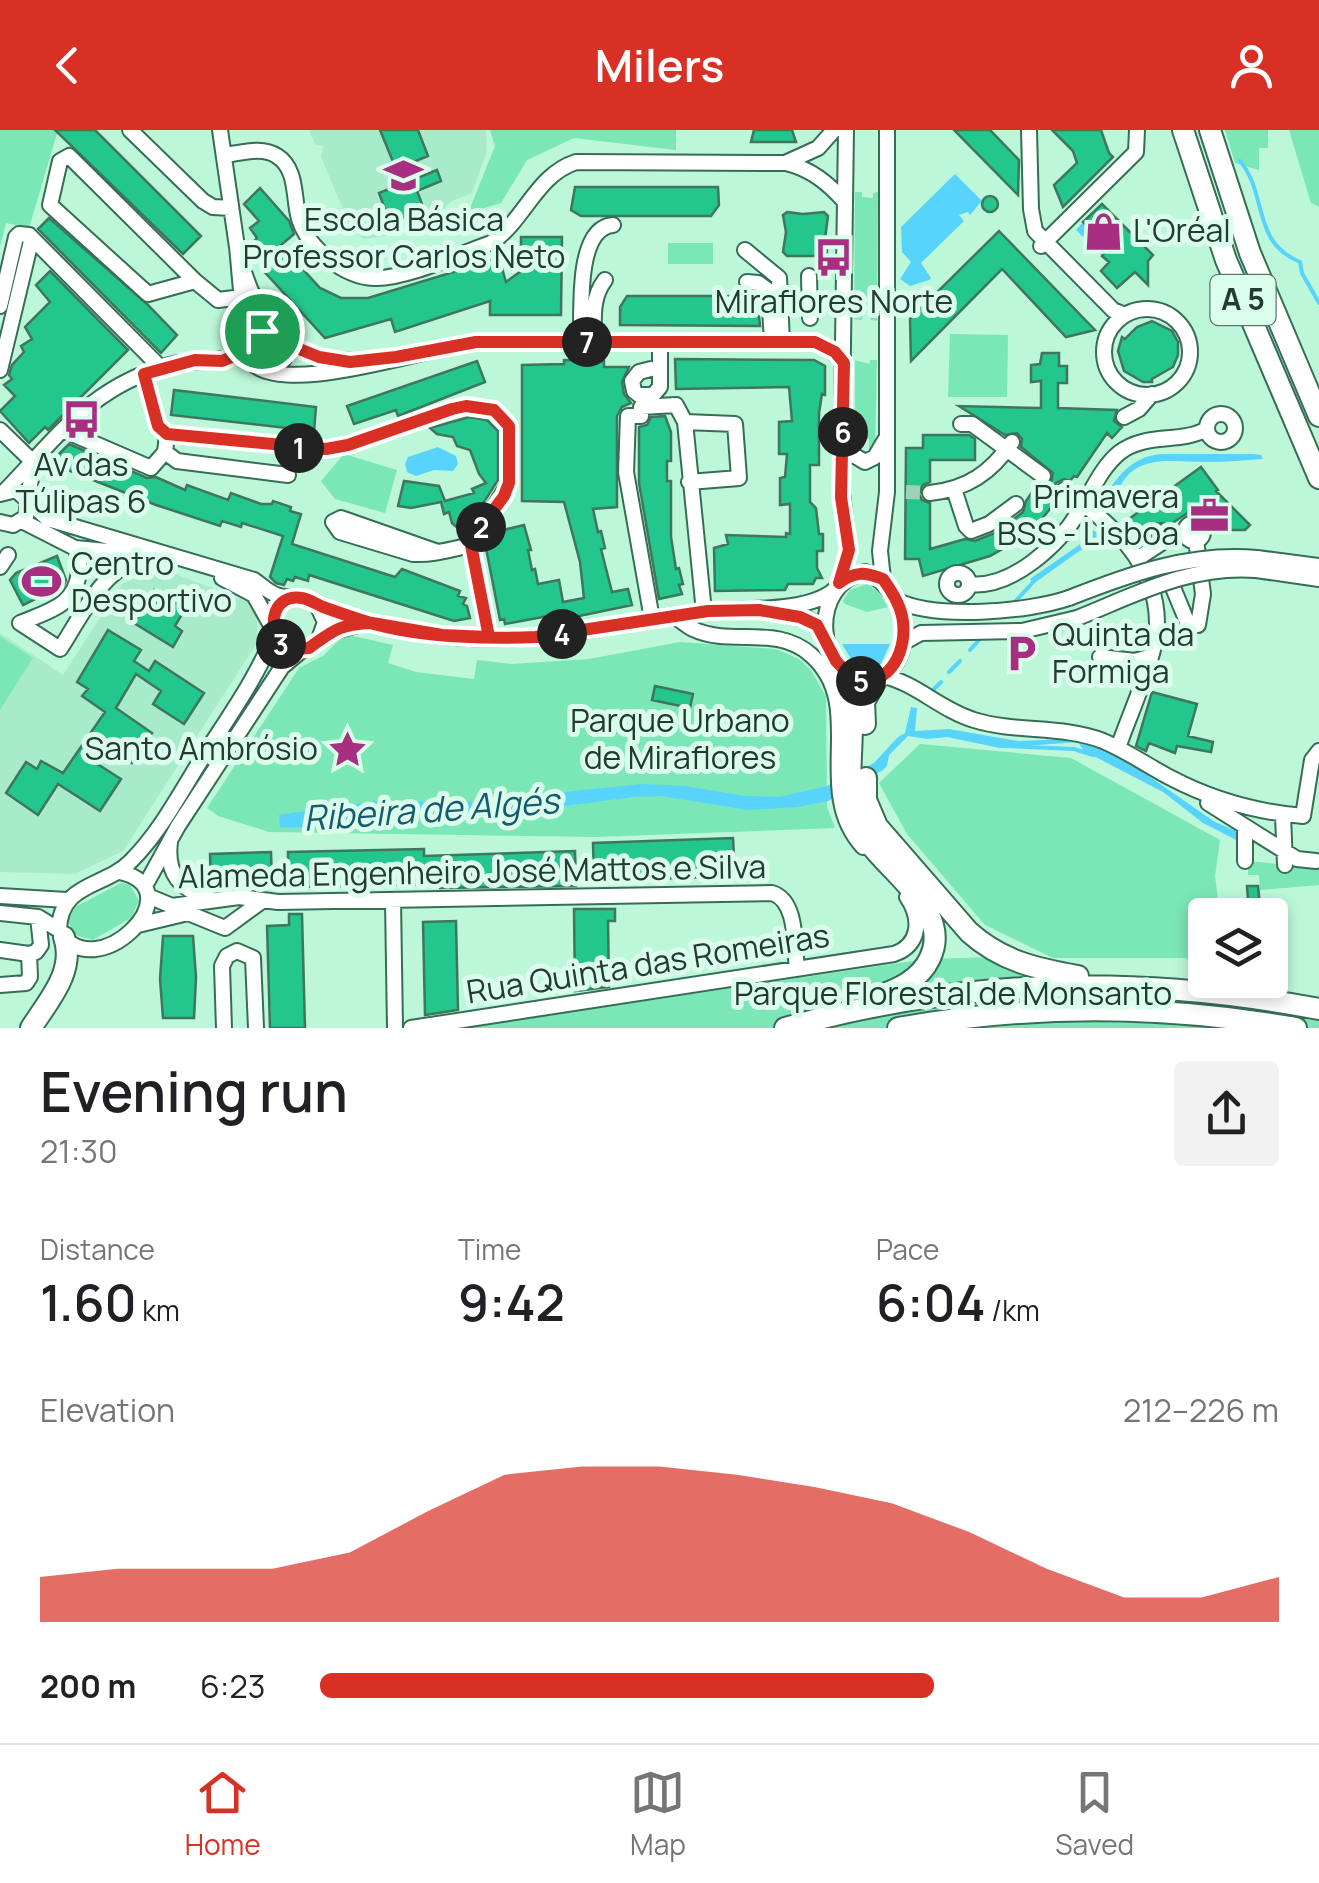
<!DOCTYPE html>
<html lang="en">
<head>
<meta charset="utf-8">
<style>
	body { margin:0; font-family:Manrope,sans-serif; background:#f2f2f2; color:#202124; height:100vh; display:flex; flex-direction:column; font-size:38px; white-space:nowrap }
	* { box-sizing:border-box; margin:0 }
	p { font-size:32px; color:#757577 }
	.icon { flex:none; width:55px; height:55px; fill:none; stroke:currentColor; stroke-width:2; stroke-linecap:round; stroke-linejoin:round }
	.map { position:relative; height:898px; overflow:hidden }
	.side { display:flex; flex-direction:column; background:#fff; flex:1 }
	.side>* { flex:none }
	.controls { position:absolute; left:1188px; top:768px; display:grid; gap:20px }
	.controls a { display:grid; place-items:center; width:100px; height:100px; border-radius:10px; background:#fff; box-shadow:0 5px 15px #0003; font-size:50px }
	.pin { position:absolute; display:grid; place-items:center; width:85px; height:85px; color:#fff; margin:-42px; border:5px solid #fff; border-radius:50%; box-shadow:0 2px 10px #0007 }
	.km { position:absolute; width:50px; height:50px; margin:-25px; border-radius:50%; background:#222; color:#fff; font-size:28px; line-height:50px; text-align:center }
	.round { display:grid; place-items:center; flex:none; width:105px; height:105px; border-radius:10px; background:#f2f2f2 }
	.head { display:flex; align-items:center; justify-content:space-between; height:170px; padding:0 40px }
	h1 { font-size:55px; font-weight:600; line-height:75px }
	.metrics { display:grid; grid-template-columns:repeat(3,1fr); gap:15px; height:170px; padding:10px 40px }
	.metrics div { display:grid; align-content:center }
	.metrics b { font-size:50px; font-weight:600 }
	.metrics small { font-size:28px; font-weight:400 }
	.metrics p { font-size:28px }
	.chart { height:280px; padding:20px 40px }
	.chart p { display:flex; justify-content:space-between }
	.chart svg { width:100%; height:180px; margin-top:10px; fill:#d93025; opacity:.7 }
	ul { padding:0 40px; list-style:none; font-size:32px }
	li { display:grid; grid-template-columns:160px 120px 1fr; align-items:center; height:75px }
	li i { height:25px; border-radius:12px; background:#d93025 }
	header { display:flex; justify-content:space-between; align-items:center; height:130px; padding:0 40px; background:#d93025; color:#fff; font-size:45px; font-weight:600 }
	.tabs { display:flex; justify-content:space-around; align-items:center; height:140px; border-top:2px solid #e0e0e0; background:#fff; font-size:28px; color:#757577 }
	.tabs a { display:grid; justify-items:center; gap:5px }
	.tabs .on { color:#d93025 }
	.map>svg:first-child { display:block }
</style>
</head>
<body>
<header><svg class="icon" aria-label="back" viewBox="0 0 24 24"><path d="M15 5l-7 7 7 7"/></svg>Milers<svg class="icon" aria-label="person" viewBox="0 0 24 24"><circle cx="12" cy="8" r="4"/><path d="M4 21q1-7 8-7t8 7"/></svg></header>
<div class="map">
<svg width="1319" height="898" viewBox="0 0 1319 898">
	<rect width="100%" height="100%" fill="#bcf7d9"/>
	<path fill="#a8ebcb" d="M309 0H486L487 9 486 24 472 63 452 71 436 85 385 106 364 109 351 98 321 27 323 16 315 14Z
		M147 443H173L248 472 257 488V513L123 721 75 744 0 742V503L63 545 122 454Z"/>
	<path fill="#7be6b6" d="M0 0H58L29 98 6 93 0 117Z
		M490 0H676V20L574 8 527 30 501 73 468 83 495 16Z
		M1225 0H1268V18H1259V40L1235 33Z
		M1289 0H1319V77L1311 73Z
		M855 62H862V67L873 68V63L878 62 877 191 871 190 869 183 863 182 862 190 854 189Z
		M668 113H713V134H668Z
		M950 204 1008 205 1007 267H948Z
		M855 230 870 234V230H877L875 319H869V309H861V318H855Z
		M344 324 397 340 385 383 335 369 321 351Z
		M867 454 879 462 888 477 867 482 845 474 843 471 850 460Z
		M0 506 33 528 0 580Z
		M353 506 393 515 388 533 416 542 474 549 477 530 512 534 589 529 680 512 776 519 799 529 810 539 826 566 827 677 835 698 597 707 269 702 218 686 207 678 299 538 323 526 340 509Z
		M920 614 1071 628 1220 710 1215 746 1220 785H1205V836L1185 828H1053L985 795 907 704 879 653Z
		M1248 731 1319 738V755L1260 760 1259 745H1248Z
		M121 753 130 755 139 771 131 788 93 810 75 805 68 791 75 777Z
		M995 827 1089 868 1218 874 1319 891V898H464L926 829Z"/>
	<path fill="#58d4fc" d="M955 44 982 71 970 85 968 82 959 85 964 91 921 133 931 148 929 150 910 156 900 149 911 132 902 122 901 97Z
		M1083 92 1109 118 1102 126 1076 100Z
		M438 317 456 326 458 334 453 341 434 340 416 346 407 342 405 334 408 327Z
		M1161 324H1253L1261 325 1263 329C1244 330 1226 332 1207 332 1161 331 1124 322 1113 379L1104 366C1120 344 1132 327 1161 324Z
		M1089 398 1102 405 1033 454 1030 449 1079 415Z
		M842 514H890L881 534 866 539 851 529Z
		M911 577 917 578 915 601 949 599 1018 611 1071 609 1087 613 1127 631 1215 692 1239 702 1240 712 1203 693 1163 662 1084 621 1078 612 1000 618 947 607 927 609 908 606 889 625 887 636 883 640 828 671 797 677 748 680 661 666 633 667 512 683 383 684 304 697H280L279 685 375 671 468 672 641 654 685 656 746 666 779 667 827 656 874 633 898 607 905 603Z"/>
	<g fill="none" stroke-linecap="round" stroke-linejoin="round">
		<path stroke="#58d4fc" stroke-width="4" d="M1240 31C1268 64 1251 112 1300 132L1302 143 1319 173
			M1106 377 1110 367
			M1012 475 1036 449
			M970 520 981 508
			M949 542 960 531
			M933 560 941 552
			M1004 616 1074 619 1093 625"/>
	</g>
	<path fill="#23c68d" stroke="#3f765d" stroke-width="2.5" d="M55 0H95L201 106 183 124Z
		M380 0H418L428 26 396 39Z
		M754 0H792L796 12H751Z
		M954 0H990L1019 30 1018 65Z
		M1052 0H1101L1109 23 1113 27 1063 77 1054 55 1077 33 1073 21Z
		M437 40 441 51 417 61 424 79 390 93 379 63Z
		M575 57H718L719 75 711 86H581L571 80Z
		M260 58 289 91 294 104 281 115 320 158 341 168H368L499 128 506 152 521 141V107H562L561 185H490V171L395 202 391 189 325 208 261 138 267 133 251 115 257 108 250 98 259 91 244 74Z
		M982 74a8 8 0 1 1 16 0a8 8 0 1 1-16 0Z
		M1102 74 1153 125 1148 131V155L1135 142 1117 158 1101 141 1109 132 1102 126 1109 118 1083 92Z
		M787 82 803 84 824 82 828 86 825 109 827 122 824 126H787L783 122 786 102 783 85Z
		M49 88 147 174 177 205 161 223 38 99Z
		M999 101 1095 200 1066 207 1002 139 911 231 910 189Z
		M50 141 128 220 48 300 45 297 29 313 0 281 15 266 4 255 12 249 9 245 12 235 24 222 21 216 32 209 25 197 50 172 36 155Z
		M627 166H757L760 196 620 195V177Z
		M1152 191 1172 201 1178 212V225L1173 237 1152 249V252H1143L1124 241 1118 221 1122 207 1125 209 1137 197Z
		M1042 223H1059V236H1067V253H1058V278L1117 280 1114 291 1122 297 1112 308 1107 303 1077 347 1074 346 1070 351 1064 349 1056 353 1053 360 1058 369 1041 390 1018 410 990 426 923 446 919 429H905L906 318H923V305H969L975 309V330H930V352L923 355 919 364 922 370 930 373V419L965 409 975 411 995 403 1023 382 1026 371 1037 355 1051 353 1053 343 1021 317 1022 309 1017 303 1005 305 959 276 1041 278V251L1031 252V235L1040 234Z
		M675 229 814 230 825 236V265L822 264 819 283V335H810V372L816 378 819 404H823V421H817V438L822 448H816L813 454H788L785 460 715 461 714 418 728 414 726 405 786 407V403L790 404V374L780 375V348L785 347 787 324H779V292L792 291 789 257 676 259Z
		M564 230 604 231V237H629L622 252 624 264 631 273 622 277 617 286V377L593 379 598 402 601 401 605 418 601 419 612 462 628 459 632 475 560 490 559 484 505 494 504 489 500 490 485 413 491 403 524 395 531 420H528L532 440 535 439 538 454 559 450 563 472 584 468 580 432 564 372 522 371V235L564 234Z
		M477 231 485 252 398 286 396 280 354 294 347 276Z
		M174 260 316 277 314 301 171 285Z
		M665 286 671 302V331H667V351H671V407L676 439 679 438 683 454 679 455 682 464 659 469 639 353V297L647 295 651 287Z
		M469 287 487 290 498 301V350L467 399 461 401 452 393 449 382 444 384 441 372 411 378 398 376 404 351 439 356 445 371 474 363 472 359 486 353 479 344 470 320 457 316 453 307 437 304 430 298Z
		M69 314 147 348 156 347 185 360 187 355 228 370 231 363 261 374H272L273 371 291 377 290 381 301 384 292 414 395 447 402 439 460 461 458 466 466 468 463 474 467 476 470 488 454 491 309 445 308 451 295 447 293 451 287 449 284 455 276 453 270 447 283 406 242 393 241 397 222 391 220 396 156 375 55 335 56 330 54 329Z
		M1201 337 1218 360 1216 361 1250 395 1245 400H1215L1192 380 1168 396 1163 393 1154 394 1150 400 1151 407 1142 413 1126 391Z
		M57 426 66 450 64 455 23 475 10 450 16 443Z
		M154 460 185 479 175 496 182 501 173 517 134 493Z
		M108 500 141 520 134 531 149 541 155 531 204 563 184 594 153 574 161 561 136 544 116 578 152 603 132 633 99 611 88 628 121 649 100 681 58 654 38 685 6 663 26 632 37 639 41 631 63 643 105 582 82 566 88 559 77 552Z
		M655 556 693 564 690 578 652 570Z
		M1152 562 1197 574 1188 606 1213 612 1211 622 1177 616 1175 623 1149 613 1146 621 1136 616Z
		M733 708 735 746 594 751 593 713Z
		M424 719V726L575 721 576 756 440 758 439 754 288 757V722Z
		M271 722 272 751 211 752 210 724Z
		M1247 756H1258L1261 785H1249Z
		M574 779H615V791H608L609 857 575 861Z
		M289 784H302L305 898H270L267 796 289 795Z
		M456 791 458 880 425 885 423 792Z
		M163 806H193L196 847 194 888H163L160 849Z"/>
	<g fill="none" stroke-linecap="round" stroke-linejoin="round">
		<path stroke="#9ed2b7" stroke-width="14" stroke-dasharray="14 7" stroke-linecap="butt" d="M906 362 930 363"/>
		<defs>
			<path id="minor" d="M130 0 203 71 213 77 231 78
				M220 0 238 124
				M1029 0 1031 79 1035 101 1113 180 1125 185
				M225 25C242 23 262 16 277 26 298 39 293 69 299 89 308 118 344 147 374 148 403 150 462 123 491 113 525 90 536 45 576 32L785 33 818 18 834 0
				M786 33C811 39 828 53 845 72
				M29 105 161 238
				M237 116 247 227C274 273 430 216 476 212H815L829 218 844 233
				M1041 116 1136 22 1137 0
				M745 120 779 148 782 212
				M245 145C265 204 295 232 360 231
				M809 146 810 188
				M195 151 69 26 60 31 50 75 148 164 195 151 218 170 242 167
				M747 152 758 153 769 161 772 212
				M0 176 16 107 19 104 29 105 31 111 0 240
				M1104 222a43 43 0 1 1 86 0a43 43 0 1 1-86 0Z
				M581 212C582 183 575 98 613 95
				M594 212C594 190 591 168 605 150
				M651 239 639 242 632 251 634 261 639 265H653L660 257V212
				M264 240 275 238 284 229 283 210
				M144 244 158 296 167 305 326 319 348 315 452 279C475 274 496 276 509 297V353L471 415 489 507
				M1207 298a14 14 0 1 1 28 0a14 14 0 1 1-28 0Z
				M1124 287 1139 279 1152 264
				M961 294H972L1043 346
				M0 300 33 332
				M63 300 151 338 165 322
				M167 305 165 322 177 331 288 345
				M845 310 850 323 865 332 875 327 885 310
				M689 352 739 348 735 294 685 292 704 482
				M954 359 966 396 971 401 989 394 1016 374
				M1064 360C1109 391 1157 432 1157 493 1157 526 1129 585 1118 618
				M5 361C59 305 92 256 170 235 196 228 222 235 246 221
				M930 363C967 359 991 343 1012 312
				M0 364 16 360 48 389 254 450C263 456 270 464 280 466 290 469 300 466 310 470 377 502 459 513 534 507 592 503 649 486 708 481 743 478 807 483 834 460
				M22 391 75 418 139 424
				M0 392 13 395 26 387 33 332
				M1185 402a9 9 0 1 1 18 0a9 9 0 1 1-18 0Z
				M75 418C79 426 80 432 79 442 75 476 49 481 20 493L60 519C82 486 105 431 149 429
				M438 422 341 388 333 392 340 402 413 424C433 425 453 419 471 415
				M1257 428 1319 436
				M1137 429 1166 410 1160 403
				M0 437 8 425
				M1256 440 1319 449
				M865 442C912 460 920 541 868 552 814 544 809 454 865 442Z
				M947 454a11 11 0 1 1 22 0a11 11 0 1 1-22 0Z
				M222 448 254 465 282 515 301 521
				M883 449 880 421 887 362V0
				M1147 449 1167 443 1188 494 1198 495 1203 464 1196 410
				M839 453 849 420 841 356 846 0
				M969 454C1012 459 1060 414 1080 380 1092 361 1101 338 1119 323 1145 302 1180 314 1207 299
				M896 470C935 490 1028 482 1069 468
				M765 481 810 490 825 506
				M674 486C680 490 687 496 693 499 731 517 777 494 811 525 869 576 810 659 863 717
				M652 489 626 342 628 286H641V277L676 275 685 292
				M323 504 365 493
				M903 513 921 503 1022 501 1077 488
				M1100 527 1135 531 1149 527
				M884 546C917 554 941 580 974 590 1016 603 1062 595 1103 611 1127 621 1148 636 1171 648 1213 670 1256 682 1303 686L1312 630 1319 621
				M1208 673 1297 729 1316 731
				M1283 685 1285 735
				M170 712C166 744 180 759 209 769
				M1245 731V697
				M120 742C198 760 93 861 59 800 60 752 105 758 131 731 160 702 179 665 201 630 227 589 255 551 274 505
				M145 756 178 696 282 537 301 521 318 512 325 492 317 475
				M0 766 67 770
				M148 766 172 776 239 767 278 772 772 763C798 771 794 816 797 839
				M393 770 395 898
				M0 783 38 787 59 800
				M138 795 188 783 225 798 262 771
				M0 820 29 824 36 822 41 815 38 787
				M0 855 26 853 30 847 29 824
				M224 898 222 836 227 826 237 821 253 828 256 898
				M411 898 894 824C920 815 922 789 907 767"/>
			<path id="highway" d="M1183 0 1226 130 1319 348
				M1210 0 1250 123 1319 286
				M844 542C862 593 842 642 855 687 868 734 956 773 930 828 920 850 897 860 875 867
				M865 594 864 572 876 550
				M866 648V670L877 696 969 802C1001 831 1037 839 1078 846
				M31 898C48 871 76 841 64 807
				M785 898C960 848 1141 845 1319 879
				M898 898C1030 874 1164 875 1296 898"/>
		</defs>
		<use href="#minor" stroke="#366e55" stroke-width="18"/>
		<use href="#highway" stroke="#366e55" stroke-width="24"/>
		<use href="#minor" stroke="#fff" stroke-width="14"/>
		<use href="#highway" stroke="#fff" stroke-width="20"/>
		<defs>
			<path id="minor-bridge" d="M1069 468C1130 444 1190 422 1257 428
				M1077 488C1137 464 1190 435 1256 440"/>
		</defs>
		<use href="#minor-bridge" stroke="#366e55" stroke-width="18" stroke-linecap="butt"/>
		<use href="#minor-bridge" stroke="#fff" stroke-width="14"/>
	</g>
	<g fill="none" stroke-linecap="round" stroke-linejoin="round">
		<defs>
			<path id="route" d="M262 201 252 207 246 221 222 231 195 230 144 244 158 296 167 304 326 319 348 315 452 279 466 276 494 280 509 296V353L504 366 472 409 471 415 489 507 442 505 372 493C339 494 333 501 309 518L290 519C265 506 269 463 302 468 309 469 316 474 323 477 340 483 357 489 374 494 425 508 483 509 536 507L708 481 759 480 800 487 817 495 836 531 852 548C891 561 909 517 902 486 899 472 891 460 883 449 865 442 855 441 839 453L849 420 841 367 844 233 835 222 815 212H476L396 227 350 232 319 227 297 218 275 203 262 201"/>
		</defs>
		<use href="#route" stroke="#fff" stroke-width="20"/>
		<use href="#route" stroke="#d93025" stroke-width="12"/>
	</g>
	<defs>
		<symbol id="school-bare" viewBox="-9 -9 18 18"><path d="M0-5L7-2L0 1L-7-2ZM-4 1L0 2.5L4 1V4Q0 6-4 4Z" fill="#a82e82" stroke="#dbfeec" stroke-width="2.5" paint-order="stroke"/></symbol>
		<symbol id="shop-bare" viewBox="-9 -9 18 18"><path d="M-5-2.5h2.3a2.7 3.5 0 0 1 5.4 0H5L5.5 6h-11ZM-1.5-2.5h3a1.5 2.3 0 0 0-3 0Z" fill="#a82e82" stroke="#dbfeec" stroke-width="2.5" paint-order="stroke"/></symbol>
		<symbol id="bus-bare" viewBox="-9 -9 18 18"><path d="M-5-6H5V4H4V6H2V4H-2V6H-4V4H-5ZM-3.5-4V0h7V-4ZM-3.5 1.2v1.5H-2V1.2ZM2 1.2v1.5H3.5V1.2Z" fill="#a82e82" stroke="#dbfeec" stroke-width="2.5" paint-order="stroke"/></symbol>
		<symbol id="office-bare" viewBox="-9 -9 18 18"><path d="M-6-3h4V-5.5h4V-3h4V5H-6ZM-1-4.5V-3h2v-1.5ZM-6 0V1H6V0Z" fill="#a82e82" stroke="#dbfeec" stroke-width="2.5" paint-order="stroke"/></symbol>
		<symbol id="stadium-bare" viewBox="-9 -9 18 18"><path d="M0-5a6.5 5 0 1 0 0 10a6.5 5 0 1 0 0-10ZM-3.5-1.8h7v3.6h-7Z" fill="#a82e82" stroke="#dbfeec" stroke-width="2.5" paint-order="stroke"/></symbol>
		<symbol id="parking-bare" viewBox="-9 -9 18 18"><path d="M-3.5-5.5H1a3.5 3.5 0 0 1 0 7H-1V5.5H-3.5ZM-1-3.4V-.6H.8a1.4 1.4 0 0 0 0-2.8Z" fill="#a82e82" stroke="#dbfeec" stroke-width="2.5" paint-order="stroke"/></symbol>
		<symbol id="sight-bare" viewBox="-9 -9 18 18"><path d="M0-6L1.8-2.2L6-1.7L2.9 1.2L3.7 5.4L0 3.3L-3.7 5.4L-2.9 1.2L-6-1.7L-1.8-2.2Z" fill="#a82e82" stroke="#dbfeec" stroke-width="2.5" paint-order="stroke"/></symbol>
	</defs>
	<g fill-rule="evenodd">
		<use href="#school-bare" x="376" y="18" width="55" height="55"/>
		<use href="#shop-bare" x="1076" y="74" width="55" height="55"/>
		<use href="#bus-bare" x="806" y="100" width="55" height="55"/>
		<use href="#bus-bare" x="54" y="262" width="55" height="55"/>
		<use href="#office-bare" x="1182" y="358" width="55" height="55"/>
		<use href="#stadium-bare" x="14" y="424" width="55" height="55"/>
		<use href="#parking-bare" x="994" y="496" width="55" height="55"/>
		<use href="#sight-bare" x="320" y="592" width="55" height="55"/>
	</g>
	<g text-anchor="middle" stroke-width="10" stroke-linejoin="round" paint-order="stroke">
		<rect fill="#dbfeec" stroke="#5b7668" stroke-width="2.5" x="1210.5" y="145" width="65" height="50" rx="8"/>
		<g font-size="30" font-weight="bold" fill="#243c30">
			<text x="1243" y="180">A 5</text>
		</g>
		<g font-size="32" fill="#243c30" stroke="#dbfeec">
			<text x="404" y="101">Escola Básica<tspan x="404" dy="37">Professor Carlos Neto</tspan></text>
			<text x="1133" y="112" text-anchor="start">L'Oréal</text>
			<text x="834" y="183">Miraflores Norte</text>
			<text x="81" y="346">Av das<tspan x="81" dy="37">Túlipas 6</tspan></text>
			<text x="1179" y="378" text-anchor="end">Primavera<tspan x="1179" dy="37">BSS - Lisboa</tspan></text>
			<text x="71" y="445" text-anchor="start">Centro<tspan x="71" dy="37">Desportivo</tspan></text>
			<text x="1052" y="516" text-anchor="start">Quinta da<tspan x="1052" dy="37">Formiga</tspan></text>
			<text x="318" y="630" text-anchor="end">Santo Ambrósio</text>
		</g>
		<g font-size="32" fill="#223a2e" stroke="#dbfeec">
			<text x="680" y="602">Parque Urbano<tspan x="680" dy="37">de Miraflores</tspan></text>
			<text x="953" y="875">Parque Florestal de Monsanto</text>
		</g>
		<g font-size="32" fill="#243c30" stroke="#dbfeec">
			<text transform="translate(472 742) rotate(-1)" y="11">Alameda Engenheiro José Mattos e Silva</text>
			<text transform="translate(648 834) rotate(-9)" y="11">Rua Quinta das Romeiras</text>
		</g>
		<g font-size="35" font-style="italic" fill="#165a6f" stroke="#dbfeec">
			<text transform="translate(431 680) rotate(-4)" y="12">Ribeira de Algés</text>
		</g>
	</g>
</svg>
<div class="controls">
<a><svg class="icon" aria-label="layers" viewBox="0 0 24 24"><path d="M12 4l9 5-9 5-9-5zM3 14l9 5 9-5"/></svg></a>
</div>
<div class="pin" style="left:262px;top:201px;background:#1e9e55"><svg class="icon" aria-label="arrive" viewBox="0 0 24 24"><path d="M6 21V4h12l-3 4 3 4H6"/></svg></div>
<b class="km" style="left:299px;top:318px">1</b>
<b class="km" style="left:481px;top:397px">2</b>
<b class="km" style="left:281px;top:514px">3</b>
<b class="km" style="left:562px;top:504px">4</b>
<b class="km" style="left:861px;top:551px">5</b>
<b class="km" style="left:843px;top:302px">6</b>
<b class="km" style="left:587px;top:212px">7</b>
</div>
<section class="side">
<div class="head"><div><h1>Evening run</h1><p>21:30</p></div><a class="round"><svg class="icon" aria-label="share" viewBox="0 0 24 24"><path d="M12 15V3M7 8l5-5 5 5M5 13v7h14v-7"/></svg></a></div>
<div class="metrics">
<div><p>Distance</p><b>1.60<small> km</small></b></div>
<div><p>Time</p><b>9:42</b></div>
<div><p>Pace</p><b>6:04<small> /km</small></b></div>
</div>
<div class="chart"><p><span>Elevation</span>212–226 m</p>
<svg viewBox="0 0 160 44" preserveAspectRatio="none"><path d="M0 44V33L10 31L20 31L30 31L40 27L50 17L60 8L70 6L80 6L90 8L100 11L110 15L120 22L130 31L140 38L150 38L160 33V44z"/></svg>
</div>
<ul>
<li><b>200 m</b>6:23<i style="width:64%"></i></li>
</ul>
</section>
<nav class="tabs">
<a class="on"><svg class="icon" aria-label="home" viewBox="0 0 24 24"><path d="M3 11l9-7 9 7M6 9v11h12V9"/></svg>Home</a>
<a><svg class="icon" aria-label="map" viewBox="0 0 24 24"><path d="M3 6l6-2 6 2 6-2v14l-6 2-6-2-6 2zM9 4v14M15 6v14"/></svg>Map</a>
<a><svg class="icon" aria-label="saved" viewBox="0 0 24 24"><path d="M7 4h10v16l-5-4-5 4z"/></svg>Saved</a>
</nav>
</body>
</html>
